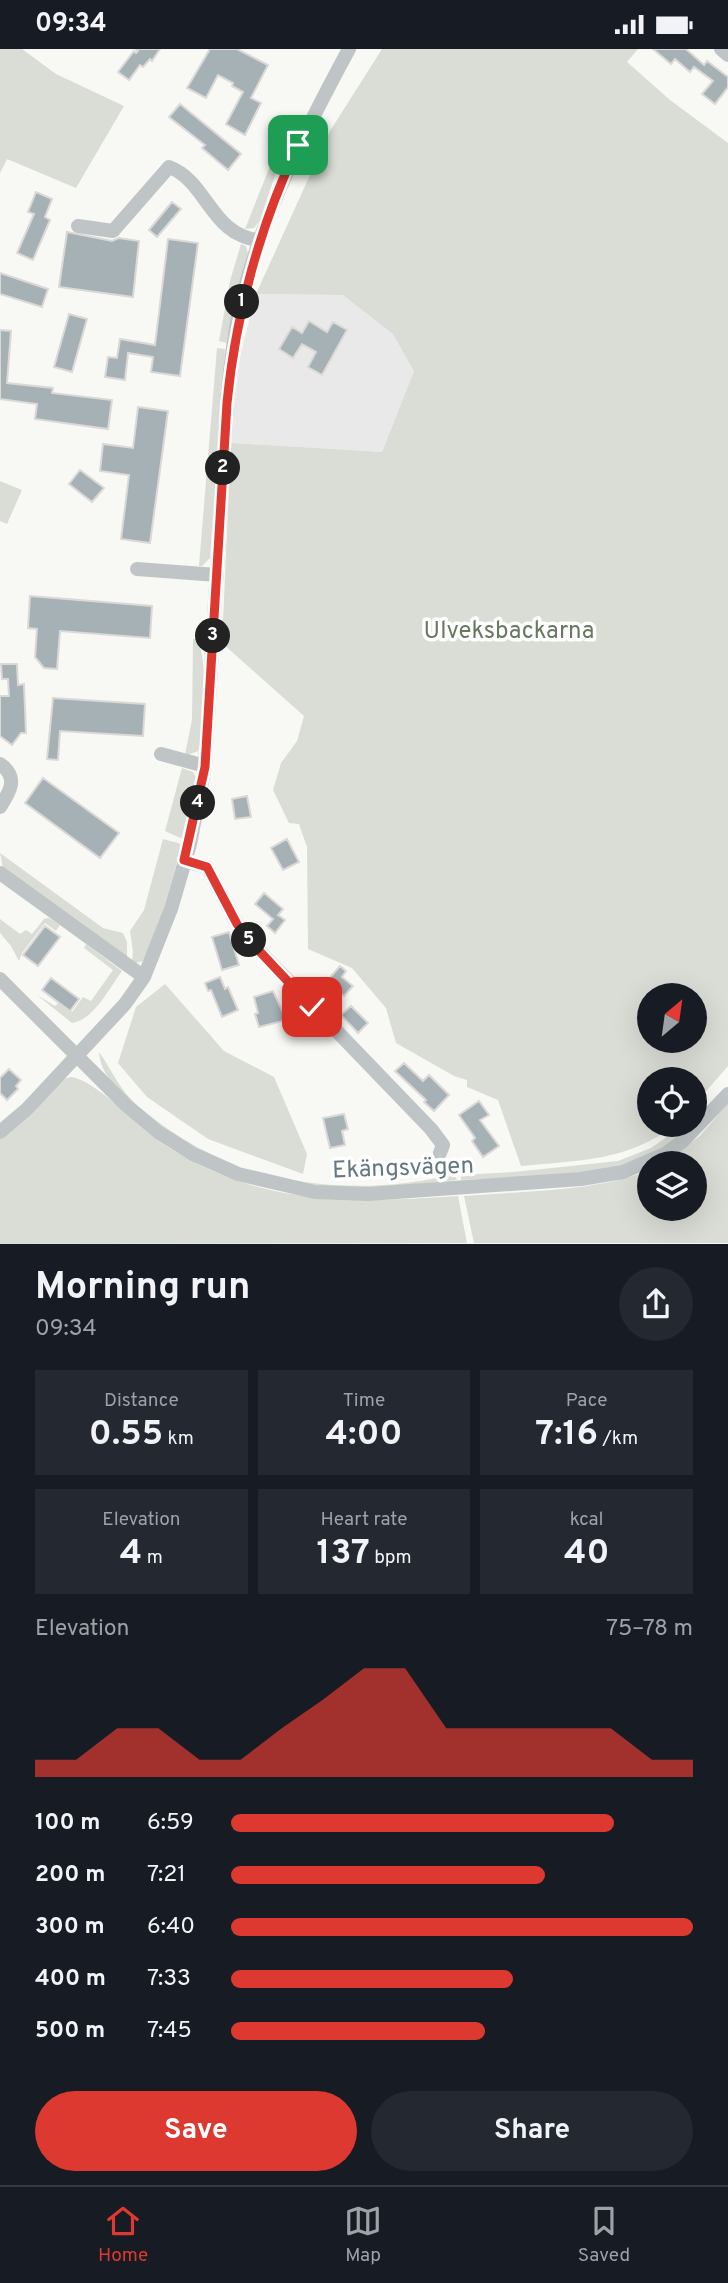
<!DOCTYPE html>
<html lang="en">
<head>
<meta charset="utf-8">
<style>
	body { margin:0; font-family:Overpass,sans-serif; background:#242831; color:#f1f3f6; height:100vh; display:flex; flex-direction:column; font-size:26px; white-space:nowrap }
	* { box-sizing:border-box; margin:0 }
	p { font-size:23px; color:#9ea1a6 }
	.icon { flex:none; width:38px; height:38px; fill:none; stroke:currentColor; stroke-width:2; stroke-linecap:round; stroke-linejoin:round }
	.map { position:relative; height:1195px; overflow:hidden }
	.side { display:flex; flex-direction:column; background:#171b24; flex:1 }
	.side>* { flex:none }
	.needle { width:46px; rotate:29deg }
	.fabs { position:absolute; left:637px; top:934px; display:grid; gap:14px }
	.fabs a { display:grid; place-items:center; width:70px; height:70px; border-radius:50%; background:#171b24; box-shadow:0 7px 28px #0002; font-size:35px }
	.pin { position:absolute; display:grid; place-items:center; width:60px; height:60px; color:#fff; margin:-30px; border-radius:14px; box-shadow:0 4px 10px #0006 }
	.km { position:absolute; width:35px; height:35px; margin:-18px; border-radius:50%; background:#222; color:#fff; font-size:19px; line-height:35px; text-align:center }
	.round { display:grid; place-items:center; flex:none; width:74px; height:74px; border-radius:37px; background:#242831 }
	.overview { display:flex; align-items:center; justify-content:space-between; height:119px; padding:0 35px }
	h1 { font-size:38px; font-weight:700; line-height:52px }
	.metrics { display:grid; grid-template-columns:repeat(3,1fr); gap:10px; height:119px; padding:7px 35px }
	.metrics div { display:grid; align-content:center; border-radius:0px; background:#242831; text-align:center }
	.metrics b { font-size:35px; font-weight:700 }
	.metrics small { font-size:19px; font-weight:400 }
	.metrics p { font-size:19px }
	.chart { height:196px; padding:14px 35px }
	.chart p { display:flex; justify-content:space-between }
	.chart svg { width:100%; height:126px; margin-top:7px; fill:#de3930; opacity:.7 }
	.cta { display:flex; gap:14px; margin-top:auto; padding:14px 35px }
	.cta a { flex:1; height:80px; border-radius:42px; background:#de3930; color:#fff; font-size:28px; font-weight:700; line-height:80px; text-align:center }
	.cta a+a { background:#242831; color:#f1f3f6 }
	ul { padding:0 35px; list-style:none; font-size:23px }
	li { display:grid; grid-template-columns:112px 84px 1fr; align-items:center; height:52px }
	li i { height:18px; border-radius:9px; background:#de3930 }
	.status { display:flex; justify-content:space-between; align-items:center; height:49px; padding:0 35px; background:#171b24; direction:ltr }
	.status svg { height:19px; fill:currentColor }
	.dock { display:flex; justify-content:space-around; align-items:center; height:98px; border-top:2px solid #363941; background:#171b24; font-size:19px; color:#9ea1a6 }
	.dock a { display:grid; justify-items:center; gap:4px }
	.dock .current { color:#de3930 }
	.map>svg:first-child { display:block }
</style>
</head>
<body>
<div class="status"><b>09:34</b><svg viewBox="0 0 49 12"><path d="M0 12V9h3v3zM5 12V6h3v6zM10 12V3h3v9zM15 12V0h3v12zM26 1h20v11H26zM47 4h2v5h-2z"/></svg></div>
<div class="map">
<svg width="728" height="1195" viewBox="0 0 728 1195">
	<rect width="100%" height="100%" fill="#f8f8f5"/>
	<path fill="#e9e9e9" d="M256 245 343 246 394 285 414 322 382 403 231 394 235 326Z"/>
	<path fill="#d9ddd5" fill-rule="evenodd" d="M0 0H22L56 25 124 57 76 139 7 110 0 124Z
		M382 0H638L627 13 670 51 728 94V1017L695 1055V1031H649V1076H675C625 1113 580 1111 521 1117L498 1051 467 1038V1031L454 1027 396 994 386 959 352 919 308 900 307 798 299 775 289 774 273 741 281 714 297 692 304 667 222 594 231 394 382 403 414 322 393 285 343 246 256 245 330 82ZM649 947H695V992H649Z
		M278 97 284 99 260 171 254 179 245 180Z
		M241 195 246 197 248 205 226 294 219 292 230 232Z
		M217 299 225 300 210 509 202 517H199Z
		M0 432 22 441 7 475 0 472Z
		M193 590H198C208 623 204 657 202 692L198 702 188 706 185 705 192 671Z
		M182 719 193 723 197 730 183 790 165 782Z
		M163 790 182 795 159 878 143 912 136 914 132 912 133 903 130 882 144 861Z
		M0 804 103 879 123 884 127 893V912L3 819Z
		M49 869 60 876 56 882 45 874 22 904 19 912 11 897 0 884V870L20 885 26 881 32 885 44 870Z
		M86 895 122 922C110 938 94 971 72 974L37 946 55 957 59 953 72 963 83 948 91 952 113 921 84 899Z
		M165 935 224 1002 274 1028 307 1105 303 1125 208 1090 147 1048 118 1014 136 958Z
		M99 1003C110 1018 117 1035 129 1048 210 1133 345 1153 454 1125L457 1131C427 1134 396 1139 366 1139 284 1140 206 1114 143 1061 124 1045 101 1030 99 1003Z
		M71 1028C97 1031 139 1080 165 1096 261 1158 349 1154 458 1147L467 1194 0 1195V1089L63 1030Z
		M728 1054V1194H474L464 1147C520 1142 598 1143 649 1121V1160H695V1115H662L700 1087Z
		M684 1076H691C679 1087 667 1098 652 1105 595 1132 523 1128 461 1131V1126L514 1123 618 1112 651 1099Z"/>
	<path fill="#a6b1b5" stroke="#dad9d8" stroke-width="2" d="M136 0H160L152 12 150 10 143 18 140 16 129 31 118 23 134 2 136 4 138 2Z
		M210 0H237L268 16 251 49 261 54 245 86 226 75 243 43 232 37 233 34 218 26 206 49 187 39Z
		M653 0H686L704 16 707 12 728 28V38L715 55 702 45 713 32 694 18 690 23 675 10 671 15Z
		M180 55 241 105 228 121 202 99 205 96 169 68Z
		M36 143 52 150 45 168 50 171 33 211 17 204 34 165 28 163Z
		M172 153 181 160 157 188 149 181Z
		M67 183 112 192 119 189 139 192 133 248 59 238Z
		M168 190 198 194 180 327 151 323 153 308 128 304 125 331 105 328 108 308 117 309 120 290 155 296Z
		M0 224 48 240 42 258 0 245Z
		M69 265 87 270 72 323 54 318Z
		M309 272 327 283 333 273 347 281 322 326 308 318 316 303 302 295 293 309 279 300 292 278 302 284Z
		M0 281 11 282 7 334 53 339 52 344 112 351 108 380 35 370 37 355 0 350Z
		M138 358 168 362 150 494 121 490 129 426 100 422 103 395 133 399Z
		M80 421 104 439 92 453 69 435Z
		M30 547 152 557 150 589 60 582 57 620 44 619 35 608 37 580 28 579Z
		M1 615H17L18 636 24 635 26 684H21L12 696 0 687V647H9L8 630H2Z
		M53 649 145 655 143 687 60 682 58 711 47 710Z
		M43 729 119 784 100 809 25 754Z
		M247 747 251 768 235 770 232 750Z
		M287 790 299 813 283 821 271 799Z
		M264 844 283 860 278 866 285 871 275 884 267 877 273 870 255 855Z
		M45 877 60 888 38 917 23 906Z
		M229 883 239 916 222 921 212 888Z
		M340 917 346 922 342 928 353 937 344 947 326 933Z
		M220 928 225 940 228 938 238 961 222 968 211 941 208 942 205 934Z
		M51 929 79 950 70 962 42 941Z
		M273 942 285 968 283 972 259 978 255 965 258 964 254 948Z
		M351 957 368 974 358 984 341 966Z
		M404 1014 423 1032 429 1026 449 1046 434 1062 424 1053 426 1051 395 1022Z
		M9 1020 21 1031 16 1037 18 1040 7 1051 0 1044V1029Z
		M479 1052 489 1066 480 1071 499 1097 483 1108 472 1092 475 1089 459 1066Z
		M344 1065 348 1080 342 1082 345 1096 330 1099 323 1069Z"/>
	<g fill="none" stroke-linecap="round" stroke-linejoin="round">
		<path stroke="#bfc5c7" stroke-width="14" d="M721 0 728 6
			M78 177 113 182 169 118C197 128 207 161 228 178 237 186 247 189 259 192
			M137 520 217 526
			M161 705 205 717
			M0 715C19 728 10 743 0 758
			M185 812 207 818 237 875 247 889 431 1080 443 1096 440 1104
			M0 824 144 928
			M0 930 126 1056 158 1083 193 1105 238 1125 315 1143 368 1145 581 1130 623 1123 665 1105 683 1092 728 1045
			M0 1083 27 1060 125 955 144 928 171 860 190 795 205 717 227 354C230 316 234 279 244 242 267 155 307 78 349 0"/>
	</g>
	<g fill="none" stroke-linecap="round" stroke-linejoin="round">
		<defs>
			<path id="route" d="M298 96C259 179 236 263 227 354L205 718 184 811 207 818 237 875 247 889 312 958"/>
		</defs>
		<use href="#route" stroke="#fff" stroke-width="14"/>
		<use href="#route" stroke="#de3930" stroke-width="9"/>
	</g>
	<g text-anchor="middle" stroke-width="7" stroke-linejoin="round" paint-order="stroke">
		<g font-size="24" fill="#6a7863" stroke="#fff">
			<text x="509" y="589">Ulveksbackarna</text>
		</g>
		<g font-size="24" fill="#64797f" stroke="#fff">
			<text transform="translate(403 1118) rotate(-2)" y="8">Ekängsvägen</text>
		</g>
	</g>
</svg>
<div class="fabs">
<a><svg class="needle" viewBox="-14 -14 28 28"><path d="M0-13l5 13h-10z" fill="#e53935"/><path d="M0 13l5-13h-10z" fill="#9ea1a6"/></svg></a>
<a><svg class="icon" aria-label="locate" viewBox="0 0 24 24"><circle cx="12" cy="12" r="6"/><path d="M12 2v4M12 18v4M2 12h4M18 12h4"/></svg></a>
<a><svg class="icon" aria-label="layers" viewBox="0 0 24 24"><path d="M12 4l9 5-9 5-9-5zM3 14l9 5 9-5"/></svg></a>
</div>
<div class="pin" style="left:298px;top:96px;background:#1e9e55"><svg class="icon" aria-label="arrive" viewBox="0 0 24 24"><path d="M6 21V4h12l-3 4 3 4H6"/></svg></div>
<div class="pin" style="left:312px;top:958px;background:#d93025"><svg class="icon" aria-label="check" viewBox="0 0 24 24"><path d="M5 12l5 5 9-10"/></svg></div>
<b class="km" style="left:242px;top:253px">1</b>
<b class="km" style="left:223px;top:419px">2</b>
<b class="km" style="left:213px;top:587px">3</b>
<b class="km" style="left:198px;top:754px">4</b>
<b class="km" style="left:249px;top:891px">5</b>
</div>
<section class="side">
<div class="overview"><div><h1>Morning run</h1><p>09:34</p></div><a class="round"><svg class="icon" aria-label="share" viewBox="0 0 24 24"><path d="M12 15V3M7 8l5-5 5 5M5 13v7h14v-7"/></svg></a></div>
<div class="metrics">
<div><p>Distance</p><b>0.55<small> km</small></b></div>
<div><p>Time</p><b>4:00</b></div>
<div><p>Pace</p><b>7:16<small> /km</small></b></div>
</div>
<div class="metrics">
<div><p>Elevation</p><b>4<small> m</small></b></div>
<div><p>Heart rate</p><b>137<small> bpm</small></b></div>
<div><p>kcal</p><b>40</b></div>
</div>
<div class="chart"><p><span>Elevation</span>75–78 m</p>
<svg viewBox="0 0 160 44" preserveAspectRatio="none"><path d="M0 44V38L10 38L20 27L30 27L40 38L50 38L60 27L70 17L80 6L90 6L100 27L110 27L120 27L130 27L140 27L150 38L160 38V44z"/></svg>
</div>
<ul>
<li><b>100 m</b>6:59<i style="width:83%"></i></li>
<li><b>200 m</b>7:21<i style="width:68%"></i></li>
<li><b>300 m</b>6:40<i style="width:100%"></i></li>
<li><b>400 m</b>7:33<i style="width:61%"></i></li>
<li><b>500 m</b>7:45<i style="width:55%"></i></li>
</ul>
<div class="cta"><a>Save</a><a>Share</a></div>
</section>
<nav class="dock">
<a class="current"><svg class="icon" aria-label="home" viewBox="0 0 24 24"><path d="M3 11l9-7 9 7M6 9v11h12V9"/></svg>Home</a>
<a><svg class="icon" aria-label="map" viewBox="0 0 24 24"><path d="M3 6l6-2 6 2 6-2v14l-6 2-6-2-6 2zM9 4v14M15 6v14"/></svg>Map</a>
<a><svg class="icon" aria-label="saved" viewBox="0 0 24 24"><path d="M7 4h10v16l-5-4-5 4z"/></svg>Saved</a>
</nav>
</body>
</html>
